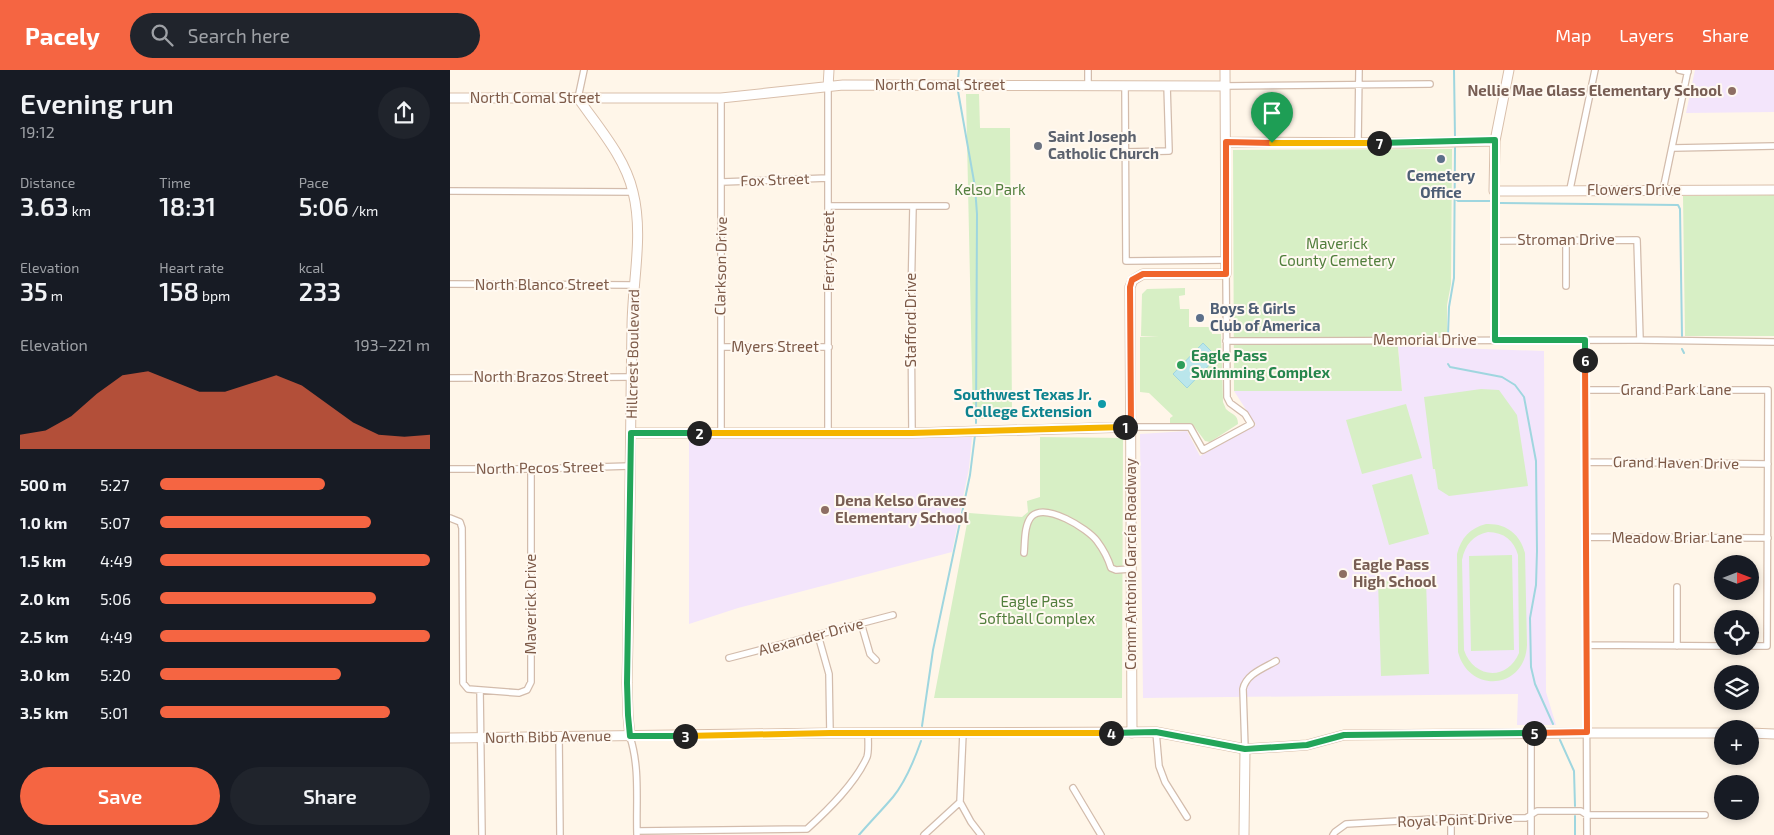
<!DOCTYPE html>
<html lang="en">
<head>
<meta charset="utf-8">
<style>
	body { margin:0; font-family:"Exo 2",sans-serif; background:#20242c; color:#f1f3f6; height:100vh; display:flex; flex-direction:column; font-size:19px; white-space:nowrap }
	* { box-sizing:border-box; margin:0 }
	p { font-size:16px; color:#9ea1a6 }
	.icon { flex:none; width:28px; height:28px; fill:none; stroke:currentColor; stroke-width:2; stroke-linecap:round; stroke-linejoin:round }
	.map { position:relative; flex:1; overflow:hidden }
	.side { display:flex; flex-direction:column; background:#171b24; width:450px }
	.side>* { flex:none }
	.needle { width:32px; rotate:90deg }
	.tools { position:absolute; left:1264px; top:485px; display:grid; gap:10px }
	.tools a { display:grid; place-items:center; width:45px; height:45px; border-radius:50%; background:#171b24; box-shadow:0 2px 8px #0003; font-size:25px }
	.pin { position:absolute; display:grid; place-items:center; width:42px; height:42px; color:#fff; margin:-51px -21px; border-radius:50% 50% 50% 0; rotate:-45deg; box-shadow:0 0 5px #0007 }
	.pin .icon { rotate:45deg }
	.km { position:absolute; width:25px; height:25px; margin:-12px; border-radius:50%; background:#222; color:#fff; font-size:14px; line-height:25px; text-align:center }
	.round { display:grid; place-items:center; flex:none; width:52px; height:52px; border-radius:26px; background:#20242c }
	.summary { display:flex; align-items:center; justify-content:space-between; height:85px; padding:0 20px }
	h1 { font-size:28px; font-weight:600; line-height:38px }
	.figures { display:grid; grid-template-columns:repeat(3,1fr); gap:8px; height:85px; padding:5px 20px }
	.figures div { display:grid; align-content:center }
	.figures b { font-size:25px; font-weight:600 }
	.figures small { font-size:14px; font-weight:400 }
	.figures p { font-size:14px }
	.chart { height:140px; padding:10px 20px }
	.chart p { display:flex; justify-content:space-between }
	.chart svg { width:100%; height:90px; margin-top:5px; fill:#f56542; opacity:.7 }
	.cta { display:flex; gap:10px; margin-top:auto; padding:10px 20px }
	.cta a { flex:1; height:58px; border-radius:30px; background:#f56542; color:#fff; font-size:20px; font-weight:600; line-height:58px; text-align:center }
	.cta a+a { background:#20242c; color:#f1f3f6 }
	ul { padding:0 20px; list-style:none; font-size:16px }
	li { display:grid; grid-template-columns:80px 60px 1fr; align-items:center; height:38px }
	li i { height:12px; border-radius:6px; background:#f56542 }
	header { display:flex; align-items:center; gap:30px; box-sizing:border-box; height:70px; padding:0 25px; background:#f56542; color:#fff }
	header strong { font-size:24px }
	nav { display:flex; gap:28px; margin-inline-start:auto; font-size:18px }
	.search { width:350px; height:45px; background:#20242c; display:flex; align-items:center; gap:12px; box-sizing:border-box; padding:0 18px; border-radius:28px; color:#9ea1a6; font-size:19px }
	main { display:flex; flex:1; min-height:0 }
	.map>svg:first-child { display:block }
</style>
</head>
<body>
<header>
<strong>Pacely</strong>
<div class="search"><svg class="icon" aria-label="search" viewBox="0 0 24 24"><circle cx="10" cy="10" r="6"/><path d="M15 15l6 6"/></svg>Search here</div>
<nav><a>Map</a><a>Layers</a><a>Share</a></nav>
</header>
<main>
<section class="side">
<div class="summary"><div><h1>Evening run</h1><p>19:12</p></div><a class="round"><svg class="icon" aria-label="share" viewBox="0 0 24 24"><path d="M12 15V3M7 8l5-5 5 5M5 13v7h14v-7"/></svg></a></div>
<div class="figures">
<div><p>Distance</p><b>3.63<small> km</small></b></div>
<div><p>Time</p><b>18:31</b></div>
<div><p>Pace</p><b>5:06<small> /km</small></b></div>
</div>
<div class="figures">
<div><p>Elevation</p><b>35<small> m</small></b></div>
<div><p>Heart rate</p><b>158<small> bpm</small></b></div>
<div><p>kcal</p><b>233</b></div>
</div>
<div class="chart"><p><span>Elevation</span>193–221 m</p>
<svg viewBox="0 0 160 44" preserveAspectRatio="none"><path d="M0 44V37L10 35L20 28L30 17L40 8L50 6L60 11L70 16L80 16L90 12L100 8L110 13L120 22L130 31L140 37L150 38L160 37V44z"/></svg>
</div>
<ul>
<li><b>500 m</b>5:27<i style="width:61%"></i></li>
<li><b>1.0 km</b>5:07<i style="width:78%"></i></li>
<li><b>1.5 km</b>4:49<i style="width:100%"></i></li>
<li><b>2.0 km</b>5:06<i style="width:80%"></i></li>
<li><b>2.5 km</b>4:49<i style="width:100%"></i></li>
<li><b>3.0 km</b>5:20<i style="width:67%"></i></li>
<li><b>3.5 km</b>5:01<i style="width:85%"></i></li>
</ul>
<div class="cta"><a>Save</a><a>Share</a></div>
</section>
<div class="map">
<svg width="1324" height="765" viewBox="0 0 1324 765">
	<rect width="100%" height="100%" fill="#fff6e9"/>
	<path fill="#f3e5fb" d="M1245 0H1324V42L1236 43Z
		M948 276 1094 281 1096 622 1106 655H1067L1068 624 693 628 690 364 737 361 750 386 806 355 784 321H952Z
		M239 367H522L519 398 502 482 288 538 239 554Z"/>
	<path fill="#d7efc5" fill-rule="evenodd" d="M516 24H529L530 58H560L562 348 523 349Z
		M1002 79 1001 214 997 235V268L947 267 952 321H784L783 80Z
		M1324 125V266H1235L1233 126Z
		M735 218V225L729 226 730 239H739V257H761L762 264H771L773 332C773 332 776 339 776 339 782 345 788 344 788 354L760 372 755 371 743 355H720V348L723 346 699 323 690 322V267L709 266H691L692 224 697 219Z
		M1031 319 1049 320 1067 345 1078 416 999 426 988 419 985 399H983L974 327Z
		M956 334 972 388 912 404 896 350Z
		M590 367 673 368 672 628H484L519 443 572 447 578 442 577 431 590 427Z
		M962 404 979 464 939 475 922 415Z
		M1036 454C1056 453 1070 464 1075 483L1077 575C1075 620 1019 624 1008 582L1007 484C1011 468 1020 458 1036 454ZM1038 462C1054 462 1064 471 1068 485L1069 583C1057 612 1023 608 1014 580L1012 490C1015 475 1023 465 1038 462Z
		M1062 485 1064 580 1021 581 1019 486Z
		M976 510 979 604 931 606 928 511Z"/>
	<path fill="#bae6eb" stroke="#9fd6df" d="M753 273 767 287 737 318 723 304Z"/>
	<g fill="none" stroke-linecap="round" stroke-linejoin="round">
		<path stroke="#9fd6df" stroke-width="2" d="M1004 0 1005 67
			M508 9 509 0
			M508 21 525 117 527 144 526 353
			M1004 128 1008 131H1041
			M1050 133 1228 135 1230 139 1232 266
			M998 265 999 237 1004 208 1005 78
			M1232 279 1234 283
			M998 294 1000 297 1052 307 1065 315 1074 327 1086 391 1087 481 1086 515 1080 548 1081 597 1085 614 1103 654
			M472 656 483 580 520 405 525 365
			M1110 670 1124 701 1125 736
			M1125 746V765
			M409 765C420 752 432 740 443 727 456 711 464 691 471 671"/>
		<defs>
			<path id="street" d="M1229 0 1238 2
				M638 16V0
				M675 16 676 191 776 190
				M775 16 980 14
				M378 17V363
				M128 28 134 0
				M908 73 909 0
				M1223 78 1324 76
				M676 82 719 81 717 15
				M272 112 378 108
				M1120 119 1145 0
				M1213 120 1238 0
				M0 121 183 122
				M1044 121 1045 270
				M378 136H496
				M1116 170V216
				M1045 171 1187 170 1190 270
				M0 214 184 215
				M1135 270 1137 765
				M776 271 1190 270 1324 272
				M271 277H379
				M0 308 181 307
				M1135 320H1318L1317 576H1300
				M681 357H740L753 380 801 354 795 344 780 333 777 327 776 204
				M271 363V28
				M462 363 461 230 463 137
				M1135 392 1318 394
				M0 399H81L180 396
				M0 448 10 452 12 458 13 613 18 619 69 623 77 620 81 612V399
				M1136 467 1318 468
				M574 483C575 472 574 454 582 446 596 433 637 458 647 471 653 479 658 488 661 498L666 500 681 499
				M1227 517V576
				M411 553 420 584 426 590
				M368 565 379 604 380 663
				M1136 575 1272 576
				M279 588 443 545
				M30 620 32 765
				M706 662 709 696 715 712 737 747
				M1081 663V765
				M109 667 110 765
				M180 667C190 697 186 732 187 764
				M795 679 793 619C796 604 814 598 826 591
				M623 718 651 765
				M510 732 521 752 531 765
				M187 761 357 759C378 740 405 714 417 687 419 681 418 671 418 664
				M474 765 510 732 513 663
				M883 765 885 762 896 754 1001 748H1076L1087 741H1131L1137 745H1255
				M1001 765V748"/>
			<path id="secondary" d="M1059 0 1045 71 1044 121 1324 120
				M378 17 379 0
				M0 28H271L393 15 775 16
				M128 28C148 57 175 87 183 122 194 166 182 213 182 258 180 376 180 494 177 613L178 645 180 667
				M776 72 957 73 1045 71
				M181 363H462L681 357
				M682 663 680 217 683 210 693 204H776L775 0
				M1300 663 1324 664
				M0 668 380 663 706 662 795 679 857 675 894 665 1137 663H1272
				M794 765 795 679"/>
		</defs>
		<use href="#street" stroke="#d3bcac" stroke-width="8"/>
		<use href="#secondary" stroke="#d9bfab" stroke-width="11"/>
		<use href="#street" stroke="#fff" stroke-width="5.5"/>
		<use href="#secondary" stroke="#fff" stroke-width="9"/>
	</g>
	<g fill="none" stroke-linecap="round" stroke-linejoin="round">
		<defs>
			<path id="split-1" d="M675 357 681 356 680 217 682 210 693 204H776V72L822 73"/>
			<path id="split-2" d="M249 363H462L675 357"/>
			<path id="split-3" d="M235 666H180L178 645 177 613 181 363H249"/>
			<path id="split-4" d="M235 666 380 663H661"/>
			<path id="split-5" d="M661 663 706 662 795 679 857 675 894 665 1084 663"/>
			<path id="split-6" d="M1084 663 1137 662 1135 290"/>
			<path id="split-7" d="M929 73 1045 70V270H1135V290"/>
			<path id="split-8" d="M822 73H929"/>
		</defs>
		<use href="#split-1" stroke="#fff" stroke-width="10"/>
		<use href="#split-2" stroke="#fff" stroke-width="10"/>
		<use href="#split-3" stroke="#fff" stroke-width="10"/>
		<use href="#split-4" stroke="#fff" stroke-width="10"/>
		<use href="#split-5" stroke="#fff" stroke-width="10"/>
		<use href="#split-6" stroke="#fff" stroke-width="10"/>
		<use href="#split-7" stroke="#fff" stroke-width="10"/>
		<use href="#split-8" stroke="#fff" stroke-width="10"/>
		<use href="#split-1" stroke="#f0652b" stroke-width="6"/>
		<use href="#split-2" stroke="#f5b400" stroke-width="6"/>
		<use href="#split-3" stroke="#22a559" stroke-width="6"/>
		<use href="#split-4" stroke="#f5b400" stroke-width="6"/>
		<use href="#split-5" stroke="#22a559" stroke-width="6"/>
		<use href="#split-6" stroke="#f0652b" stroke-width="6"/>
		<use href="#split-7" stroke="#22a559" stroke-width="6"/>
		<use href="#split-8" stroke="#f5b400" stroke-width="6"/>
	</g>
	<g fill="#8d6e63" stroke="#fff9f1" stroke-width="2">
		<circle cx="1282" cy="21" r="5"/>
		<circle cx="375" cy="440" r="5"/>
		<circle cx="893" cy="504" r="5"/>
	</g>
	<circle fill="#6b7280" stroke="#fff9f1" stroke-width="2" cx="588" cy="76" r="5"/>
	<g fill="#5c6f8a" stroke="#fff9f1" stroke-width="2">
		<circle cx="991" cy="89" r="5"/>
		<circle cx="750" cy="248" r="5"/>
	</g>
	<circle fill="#2e9e5b" stroke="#fff9f1" stroke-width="2" cx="731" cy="295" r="5"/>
	<circle fill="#0f9aa8" stroke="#fff9f1" stroke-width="2" cx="652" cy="334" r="5"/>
	<g text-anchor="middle" stroke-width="4" stroke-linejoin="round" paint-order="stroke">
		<g font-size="15" fill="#7d5a48" stroke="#fff9f1">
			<text x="490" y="20">North Comal Street</text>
			<text x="85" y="33">North Comal Street</text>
			<text transform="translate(325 110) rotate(-2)" y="5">Fox Street</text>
			<text x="1184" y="125">Flowers Drive</text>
			<text x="1116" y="175">Stroman Drive</text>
			<text transform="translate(379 181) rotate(-90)" y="5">Ferry Street</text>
			<text transform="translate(271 196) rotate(-89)" y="5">Clarkson Drive</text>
			<text x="92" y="220">North Blanco Street</text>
			<text transform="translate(461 250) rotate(-90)" y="5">Stafford Drive</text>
			<text x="975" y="275">Memorial Drive</text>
			<text x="325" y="282">Myers Street</text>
			<text transform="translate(183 284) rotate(-89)" y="5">Hillcrest Boulevard</text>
			<text x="91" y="312">North Brazos Street</text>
			<text x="1226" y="325">Grand Park Lane</text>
			<text transform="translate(1226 393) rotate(1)" y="5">Grand Haven Drive</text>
			<text transform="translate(90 398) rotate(-1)" y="5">North Pecos Street</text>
			<text x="1227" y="473">Meadow Briar Lane</text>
			<text transform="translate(681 494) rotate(-90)" y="5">Comm Antonio García Roadway</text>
			<text transform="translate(81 534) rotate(-90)" y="5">Maverick Drive</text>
			<text transform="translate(361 567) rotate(-15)" y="5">Alexander Drive</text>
			<text transform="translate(98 667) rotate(-1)" y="5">North Bibb Avenue</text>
			<text transform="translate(1005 750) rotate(-2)" y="5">Royal Point Drive</text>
		</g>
		<g font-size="15" font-weight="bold" fill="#785e54" stroke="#fff9f1" text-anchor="start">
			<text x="1272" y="26" text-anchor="end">Nellie Mae Glass Elementary School</text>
			<text x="385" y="436">Dena Kelso Graves<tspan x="385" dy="17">Elementary School</tspan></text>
			<text x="903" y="500">Eagle Pass<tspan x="903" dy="17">High School</tspan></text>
		</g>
		<g font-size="15" font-weight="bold" fill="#5b616d" stroke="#fff9f1" text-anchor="start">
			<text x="598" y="72">Saint Joseph<tspan x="598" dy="17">Catholic Church</tspan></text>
		</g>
		<g font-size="15" font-weight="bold" fill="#4e5e75" stroke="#fff9f1">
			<text x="991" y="111">Cemetery<tspan x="991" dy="17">Office</tspan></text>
			<text x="760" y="244" text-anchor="start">Boys &amp; Girls<tspan x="760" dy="17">Club of America</tspan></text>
		</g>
		<g font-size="15" fill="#517e3c" stroke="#fff9f1">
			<text x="540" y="125">Kelso Park</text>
			<text x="887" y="179">Maverick<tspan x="887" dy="17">County Cemetery</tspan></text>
			<text x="587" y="537">Eagle Pass<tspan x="587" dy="17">Softball Complex</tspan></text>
		</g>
		<g font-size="15" font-weight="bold" fill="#27864d" stroke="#fff9f1" text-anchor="start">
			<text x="741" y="291">Eagle Pass<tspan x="741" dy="17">Swimming Complex</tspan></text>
		</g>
		<g font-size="15" font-weight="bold" fill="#0d838f" stroke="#fff9f1" text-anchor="end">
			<text x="642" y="330">Southwest Texas Jr.<tspan x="642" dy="17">College Extension</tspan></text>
		</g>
	</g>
</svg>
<div class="tools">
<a><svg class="needle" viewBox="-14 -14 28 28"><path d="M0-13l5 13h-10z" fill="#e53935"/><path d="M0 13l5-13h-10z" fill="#9ea1a6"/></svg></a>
<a><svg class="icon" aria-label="locate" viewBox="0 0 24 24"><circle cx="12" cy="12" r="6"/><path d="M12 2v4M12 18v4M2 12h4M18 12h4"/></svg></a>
<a><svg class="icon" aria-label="layers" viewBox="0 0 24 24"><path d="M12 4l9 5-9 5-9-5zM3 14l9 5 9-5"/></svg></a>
<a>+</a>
<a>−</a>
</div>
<div class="pin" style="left:822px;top:73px;background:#1e9e55"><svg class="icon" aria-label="arrive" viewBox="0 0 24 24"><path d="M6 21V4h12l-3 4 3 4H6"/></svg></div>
<b class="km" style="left:675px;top:357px">1</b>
<b class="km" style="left:249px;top:363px">2</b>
<b class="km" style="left:235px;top:666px">3</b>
<b class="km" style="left:661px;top:663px">4</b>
<b class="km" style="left:1084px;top:663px">5</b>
<b class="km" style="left:1135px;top:290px">6</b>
<b class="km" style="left:929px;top:73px">7</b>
</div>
</main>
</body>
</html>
